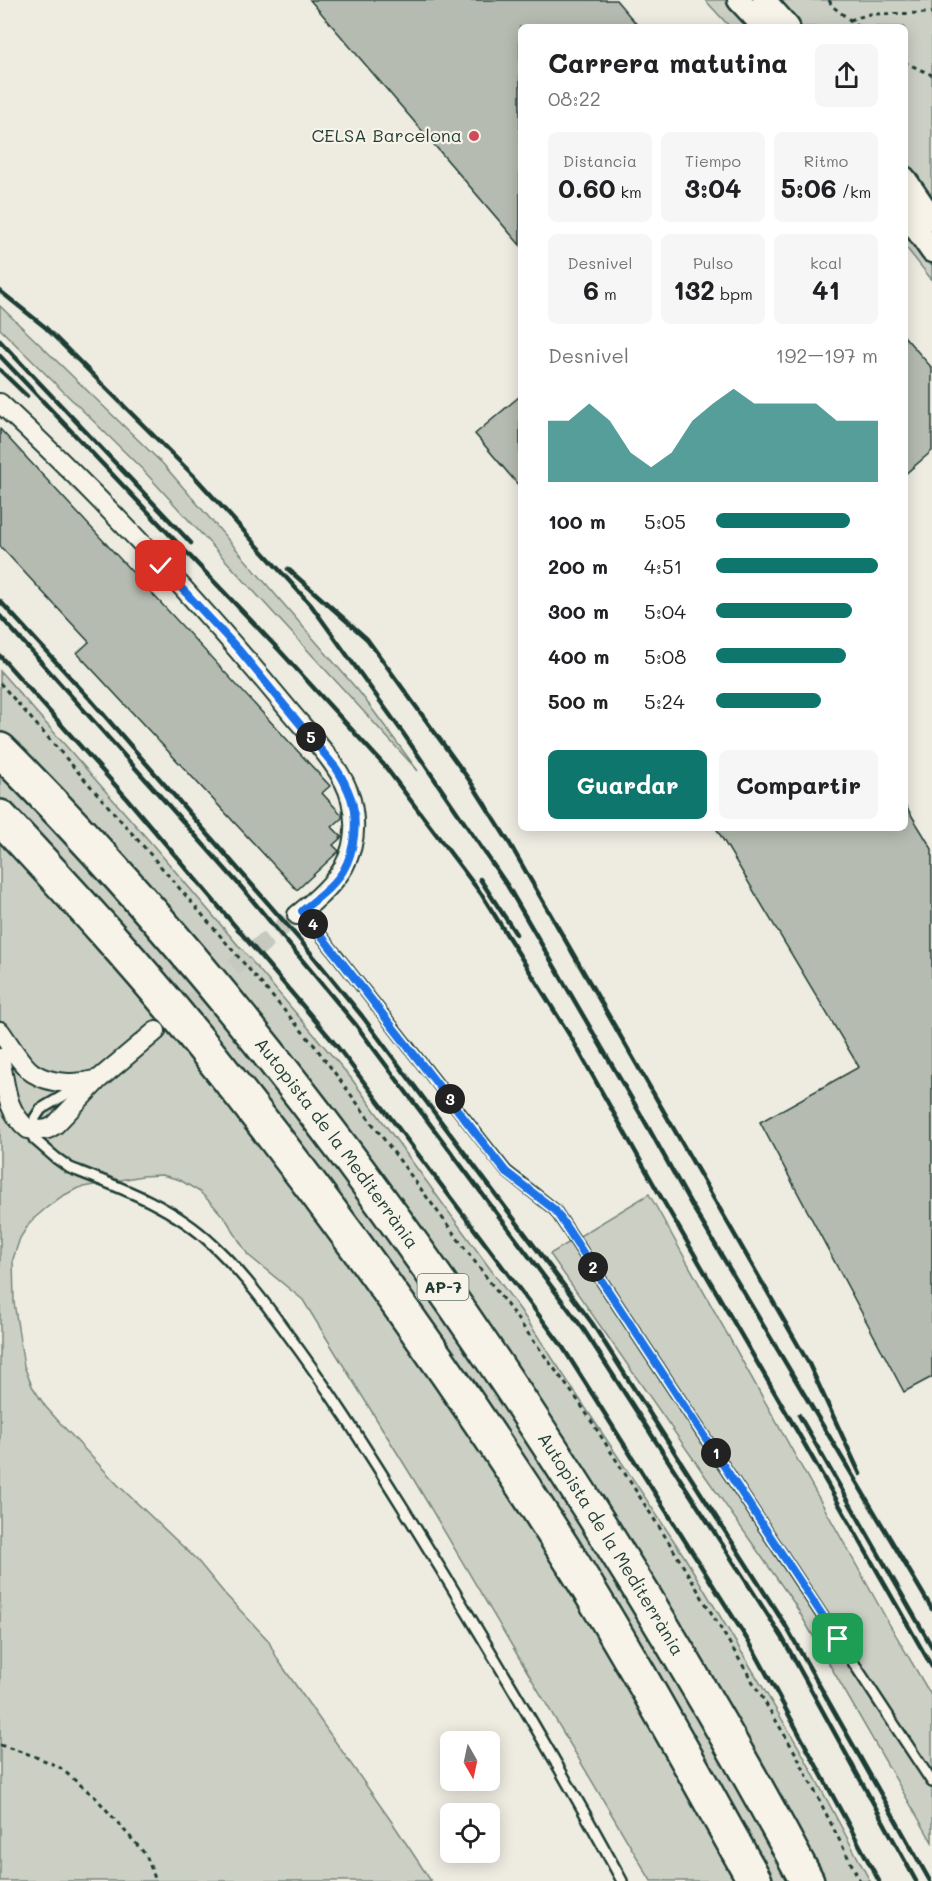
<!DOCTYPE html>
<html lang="es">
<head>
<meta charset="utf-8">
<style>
	body { margin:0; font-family:Mali,sans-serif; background:#f6f6f6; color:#202124; height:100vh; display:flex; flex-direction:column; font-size:22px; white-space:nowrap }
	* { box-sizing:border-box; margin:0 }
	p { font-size:20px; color:#757577 }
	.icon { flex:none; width:33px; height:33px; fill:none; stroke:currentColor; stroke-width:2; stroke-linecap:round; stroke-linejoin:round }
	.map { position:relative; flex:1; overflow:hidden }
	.details { position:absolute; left:518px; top:24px; width:390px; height:807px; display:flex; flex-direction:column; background:#fff; border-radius:9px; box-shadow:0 3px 15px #0003 }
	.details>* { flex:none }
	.needle { width:39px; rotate:171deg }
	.controls { position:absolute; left:440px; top:1731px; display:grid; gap:12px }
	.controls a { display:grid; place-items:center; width:60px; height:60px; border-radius:9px; background:#fff; box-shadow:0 3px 15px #0003; font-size:30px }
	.pin { position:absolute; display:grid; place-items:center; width:51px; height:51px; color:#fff; margin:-26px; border-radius:12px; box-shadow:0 3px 9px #0006 }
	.km { position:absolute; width:30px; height:30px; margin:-15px; border-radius:50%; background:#222; color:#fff; font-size:16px; line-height:30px; text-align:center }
	.round { display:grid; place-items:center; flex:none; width:63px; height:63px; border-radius:9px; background:#f6f6f6 }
	.headline { display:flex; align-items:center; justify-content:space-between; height:102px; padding:0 30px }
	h1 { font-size:27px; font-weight:700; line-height:45px }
	.metrics { display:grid; grid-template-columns:repeat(3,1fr); gap:9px; height:102px; padding:6px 30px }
	.metrics div { display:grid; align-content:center; border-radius:9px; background:#f6f6f6; text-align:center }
	.metrics b { font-size:26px; font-weight:700 }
	.metrics small { font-size:16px; font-weight:400 }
	.metrics p { font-size:16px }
	.chart { height:168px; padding:12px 30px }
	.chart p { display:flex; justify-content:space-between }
	.chart svg { width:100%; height:108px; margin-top:6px; fill:#0f766e; opacity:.7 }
	.action { display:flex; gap:12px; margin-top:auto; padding:12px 30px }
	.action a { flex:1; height:69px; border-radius:9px; background:#0f766e; color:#fff; font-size:24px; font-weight:700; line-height:69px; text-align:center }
	.action a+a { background:#f6f6f6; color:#202124 }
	ul { padding:0 30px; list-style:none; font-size:20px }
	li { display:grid; grid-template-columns:96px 72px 1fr; align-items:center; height:45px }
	li i { height:15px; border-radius:8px; background:#0f766e }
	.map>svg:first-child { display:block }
</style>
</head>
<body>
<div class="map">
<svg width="932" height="1881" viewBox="0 0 932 1881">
	<rect width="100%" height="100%" fill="#eeece1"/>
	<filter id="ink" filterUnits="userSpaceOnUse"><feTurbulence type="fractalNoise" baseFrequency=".0167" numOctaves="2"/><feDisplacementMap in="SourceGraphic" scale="12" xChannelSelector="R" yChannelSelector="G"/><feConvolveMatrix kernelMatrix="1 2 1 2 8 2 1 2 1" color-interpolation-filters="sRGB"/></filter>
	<g filter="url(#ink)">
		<path fill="#cccfc4" stroke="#76867c" stroke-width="1.5" d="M705 0H932V280L905 246 904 27H730Z
			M0 306 163 464 361 694 418 771 143 470 0 329Z
			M0 671 152 844 351 1078 521 1311 684 1556 801 1751 870 1881H651L414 1480 303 1300 248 1255 227 1221 214 1206 200 1192 180 1180 162 1175 142 1176 78 1188 61 1197 45 1209 31 1221 20 1238 13 1259 14 1302 24 1366 32 1386 45 1406 61 1424 118 1485 197 1560 225 1594 268 1640 278 1660 396 1828 431 1881H0Z
			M649 1194 887 1620 932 1697V1842L794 1603 550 1254Z"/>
		<path fill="#b5bbb0" stroke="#1f3d34" stroke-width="1.5" d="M310 0H616L639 27H520V245Z
			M904 336 932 368V451L904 475Z
			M520 396V487L475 434Z
			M0 429 330 786 322 793 342 815V818L332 827 342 837 333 845 339 851 297 890 77 653 89 642 0 546Z
			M904 803 932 849V1377L904 1392 760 1122 859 1067 716 828H904Z"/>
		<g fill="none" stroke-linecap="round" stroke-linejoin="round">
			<path stroke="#c5c9be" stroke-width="18" stroke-dasharray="18 9" stroke-linecap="butt" d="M171 1019 297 915"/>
			<defs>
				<path id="service" d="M302 911 506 1171 555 1210 932 1782
					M80 1086 41 1109 35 1118 34 1139 56 1158 70 1168C119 1187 173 1206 212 1244 240 1270 264 1301 286 1332 328 1388 365 1447 402 1506 478 1629 553 1753 622 1881"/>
				<path id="minor" d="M0 403C102 498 198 600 287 708 308 734 343 767 351 800 364 855 337 884 297 915
					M0 1031C9 1043 21 1065 33 1073 52 1085 78 1085 99 1079
					M0 1058C6 1086 5 1110 28 1129L41 1130 48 1129 55 1125 99 1079 156 1031"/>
				<path id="tertiary" d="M739 0 764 27
					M764 0 788 27
					M904 178 932 219
					M904 211 932 251"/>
				<g id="motorway">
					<path id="s1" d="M0 750C186 936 349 1147 496 1365 608 1532 712 1703 807 1881"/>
					<path d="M0 817C72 894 143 971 209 1054 340 1218 463 1389 575 1567 639 1670 696 1776 755 1881"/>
				</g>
			</defs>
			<use href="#service" stroke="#1f3d34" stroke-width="14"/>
			<use href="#minor" stroke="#1f3d34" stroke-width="22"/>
			<use href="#tertiary" stroke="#1f3d34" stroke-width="27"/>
			<use href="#motorway" stroke="#1f3d34" stroke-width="38"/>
			<path stroke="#1f3d34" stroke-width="3" stroke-dasharray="4.5 4.5" stroke-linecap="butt" d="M829 0 832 6 859 27
				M850 20 870 14 932 13
				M904 62 932 75
				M0 683 144 847 314 1045 579 1402 670 1544 796 1754 860 1881
				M0 1745 31 1755 58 1766 96 1798 146 1855 156 1881"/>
			<use href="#service" stroke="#f7f3e8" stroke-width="9"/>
			<use href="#minor" stroke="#f7f3e8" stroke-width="18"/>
			<use href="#tertiary" stroke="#f7f3e8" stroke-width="22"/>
			<use href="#motorway" stroke="#f7f3e8" stroke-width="33"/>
			<path stroke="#1f3d34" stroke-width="4.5" d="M0 291 45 327 194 476 311 605 403 733 507 885 644 1120 691 1204 932 1609
				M0 341 191 543
				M0 356 280 651 384 765 482 895 572 1039 657 1190 797 1431 932 1667
				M0 370 27 396
				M288 569 367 639 470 781 510 844 809 1364 860 1474
				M0 601 90 699 300 940 362 1016 592 1323 787 1628 930 1881
				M0 616 243 889 356 1025 584 1330 782 1637 916 1881
				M0 656 124 795 336 1045 562 1346 752 1647 879 1881
				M480 879 516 934
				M799 1415 932 1647"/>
		</g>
	</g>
	<g fill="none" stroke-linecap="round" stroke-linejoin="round" filter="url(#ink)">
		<defs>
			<path id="route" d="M161 566 239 650 336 768C342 777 347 787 351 798 358 820 355 851 343 871 333 887 316 899 302 911L506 1172 555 1210 838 1639"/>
		</defs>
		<use href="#route" stroke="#fff" stroke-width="12"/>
		<use href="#route" stroke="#1a73e8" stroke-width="8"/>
	</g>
	<circle fill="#d1495b" stroke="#f7f3e8" stroke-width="2" cx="474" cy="136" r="6"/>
	<g text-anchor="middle" stroke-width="4.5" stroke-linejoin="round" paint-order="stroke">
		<rect fill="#f7f3e8" stroke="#60746a" stroke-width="1.5" x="417.5" y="1274" width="51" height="26" rx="4.5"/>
		<g font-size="16" font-weight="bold" fill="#1f3d34">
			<text x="443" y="1293">AP-7</text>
		</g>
		<g font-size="18" fill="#1f3d34" stroke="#f7f3e8" text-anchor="end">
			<text x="462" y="142">CELSA Barcelona</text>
		</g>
		<g font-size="18" fill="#1f3d34" stroke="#f7f3e8">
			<text dy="6" stroke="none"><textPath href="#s1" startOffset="518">Autopista de la Mediterrània</textPath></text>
			<text dy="6" stroke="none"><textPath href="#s1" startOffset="1004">Autopista de la Mediterrània</textPath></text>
		</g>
	</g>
</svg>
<div class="controls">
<a><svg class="needle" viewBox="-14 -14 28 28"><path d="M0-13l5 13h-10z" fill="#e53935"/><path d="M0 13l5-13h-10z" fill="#757577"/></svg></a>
<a><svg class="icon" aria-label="locate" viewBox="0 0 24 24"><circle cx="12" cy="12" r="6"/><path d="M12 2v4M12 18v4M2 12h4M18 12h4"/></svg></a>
</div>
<div class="pin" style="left:838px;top:1639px;background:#1e9e55"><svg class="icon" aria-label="arrive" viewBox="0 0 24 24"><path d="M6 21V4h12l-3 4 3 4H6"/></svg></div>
<div class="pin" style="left:161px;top:566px;background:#d93025"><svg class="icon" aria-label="check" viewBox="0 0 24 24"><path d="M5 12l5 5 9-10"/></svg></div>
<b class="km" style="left:716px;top:1453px">1</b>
<b class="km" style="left:593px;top:1267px">2</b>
<b class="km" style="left:450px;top:1099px">3</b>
<b class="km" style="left:313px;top:924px">4</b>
<b class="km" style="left:311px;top:737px">5</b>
<section class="details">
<div class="headline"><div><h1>Carrera matutina</h1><p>08:22</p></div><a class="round"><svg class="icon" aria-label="share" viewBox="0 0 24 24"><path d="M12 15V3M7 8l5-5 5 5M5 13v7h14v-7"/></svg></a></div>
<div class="metrics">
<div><p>Distancia</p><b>0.60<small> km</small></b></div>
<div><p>Tiempo</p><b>3:04</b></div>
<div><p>Ritmo</p><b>5:06<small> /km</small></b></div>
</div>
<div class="metrics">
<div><p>Desnivel</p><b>6<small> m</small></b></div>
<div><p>Pulso</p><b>132<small> bpm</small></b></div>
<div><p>kcal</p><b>41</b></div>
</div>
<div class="chart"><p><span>Desnivel</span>192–197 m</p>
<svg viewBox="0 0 160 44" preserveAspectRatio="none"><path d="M0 44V19L10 19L20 12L30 19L40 32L50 38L60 32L70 19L80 12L90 6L100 12L110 12L120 12L130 12L140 19L150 19L160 19V44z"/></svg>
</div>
<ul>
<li><b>100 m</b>5:05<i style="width:83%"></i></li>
<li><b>200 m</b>4:51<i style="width:100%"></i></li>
<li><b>300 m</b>5:04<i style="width:84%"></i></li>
<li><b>400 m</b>5:08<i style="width:80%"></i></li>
<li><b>500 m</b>5:24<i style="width:65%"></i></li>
</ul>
<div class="action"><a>Guardar</a><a>Compartir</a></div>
</section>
</div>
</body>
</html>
